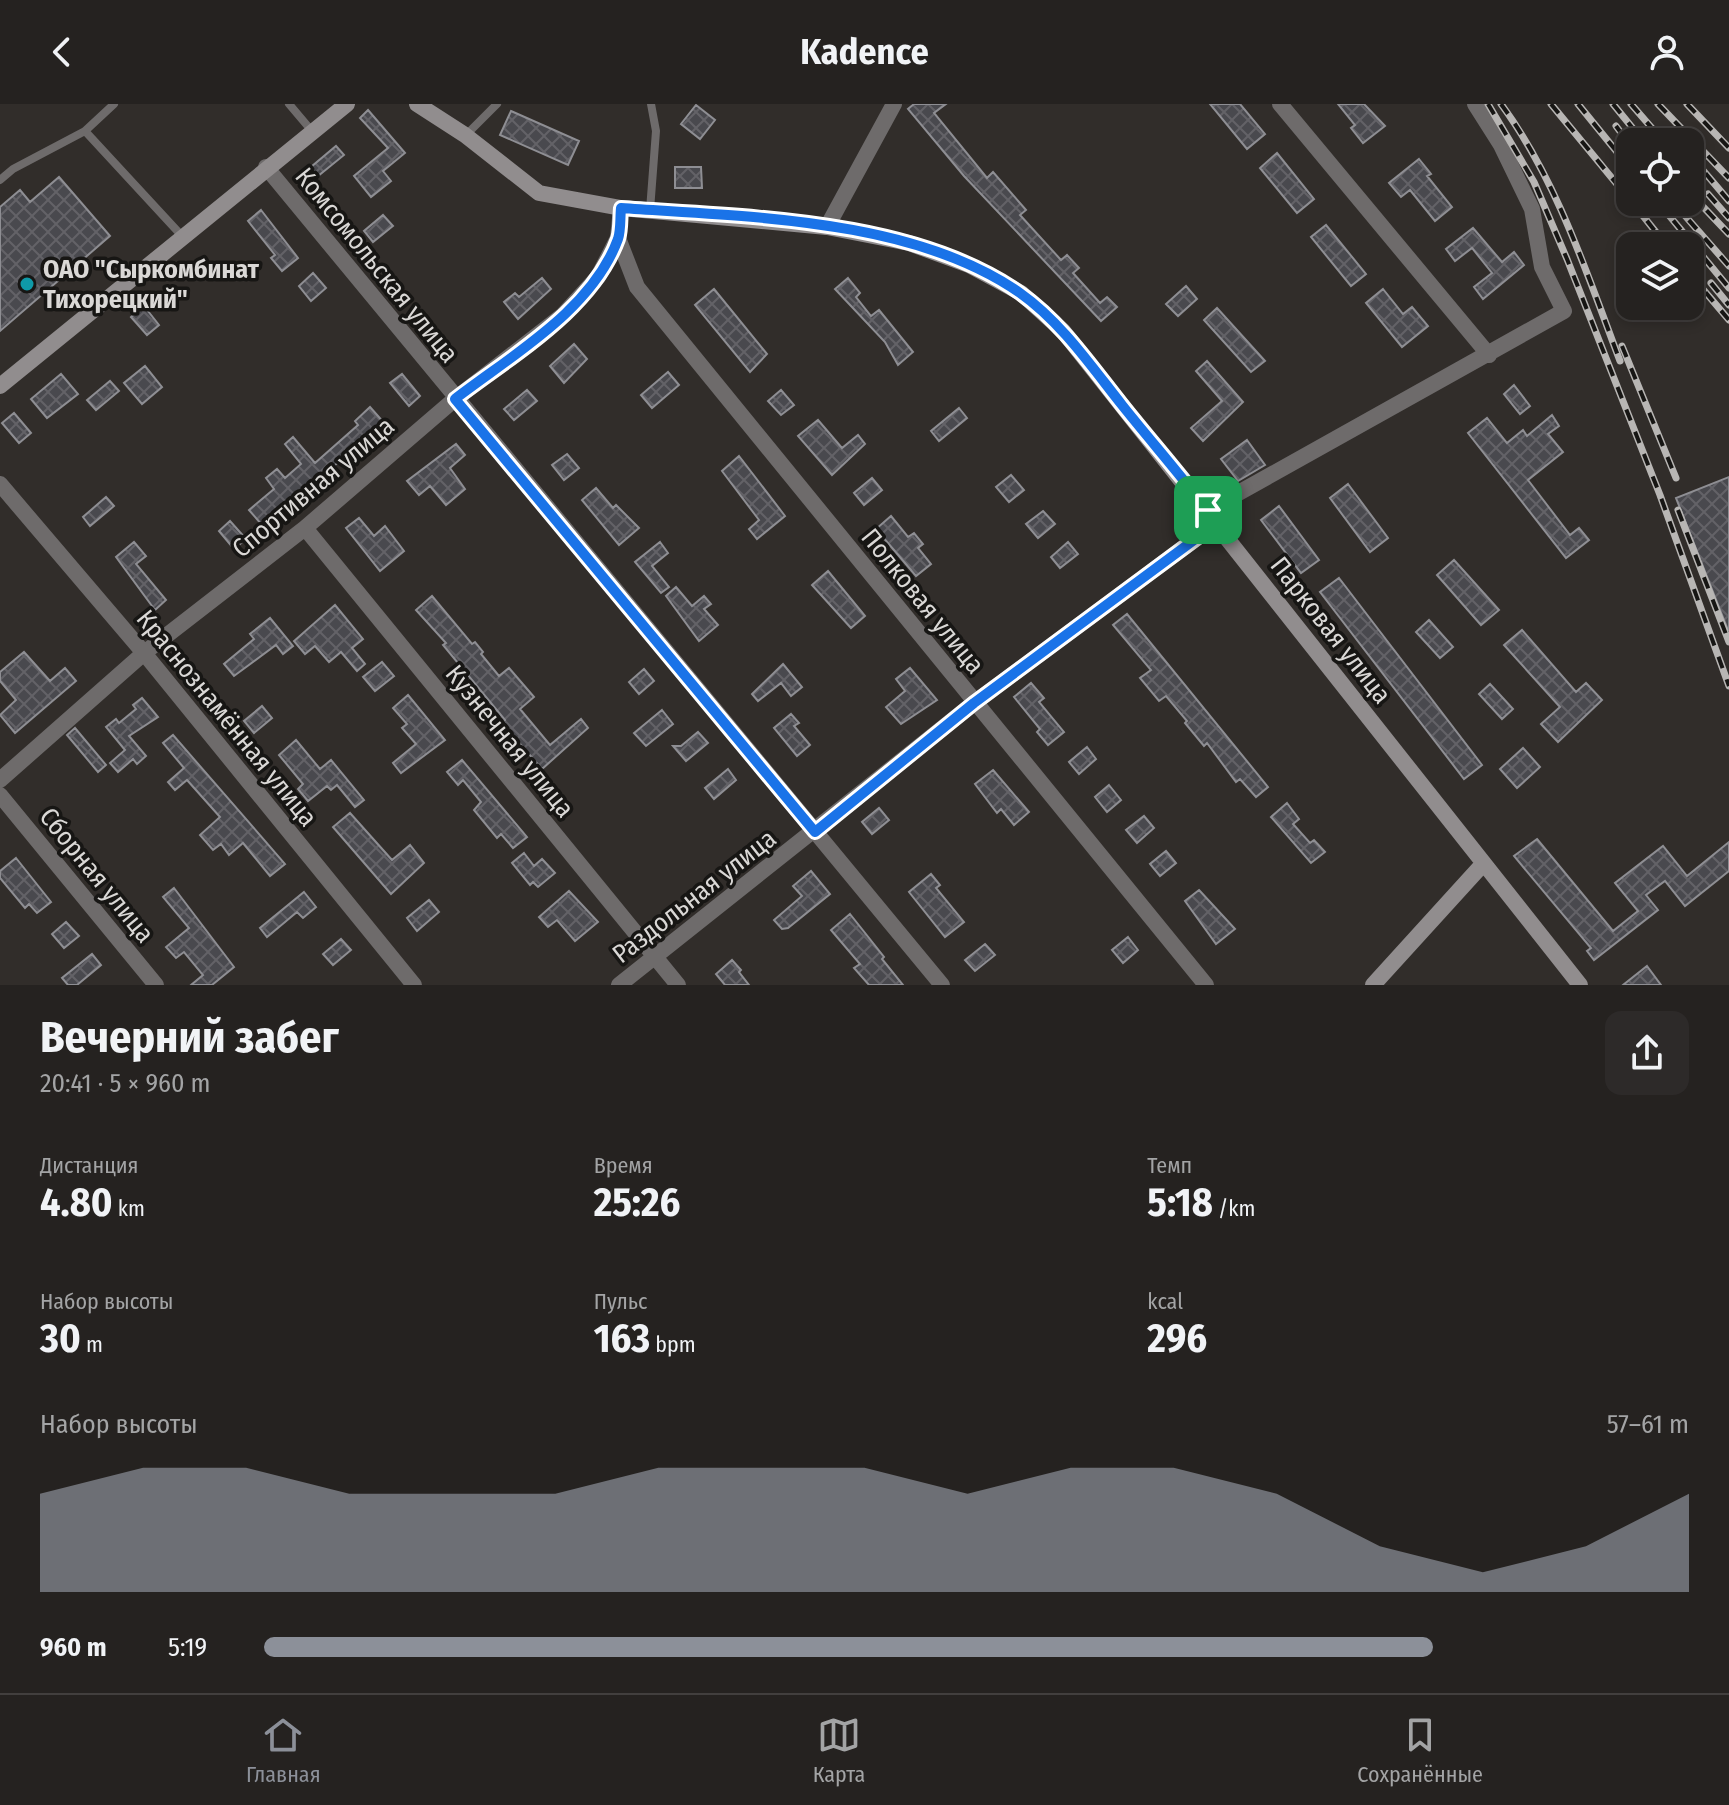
<!DOCTYPE html>
<html lang="ru">
<head>
<meta charset="utf-8">
<style>
	body { margin:0; font-family:"Fira Sans Condensed",sans-serif; background:#2d2a29; color:#f1f3f6; height:100vh; display:flex; flex-direction:column; font-size:30px; white-space:nowrap }
	* { box-sizing:border-box; margin:0 }
	p { font-size:26px; color:#a3a4a5 }
	.icon { flex:none; width:44px; height:44px; fill:none; stroke:currentColor; stroke-width:2; stroke-linecap:round; stroke-linejoin:round }
	.map { position:relative; height:881px; overflow:hidden }
	.side { display:flex; flex-direction:column; background:#252220; flex:1 }
	.side>* { flex:none }
	.buttons { position:absolute; left:1616px; top:24px; display:grid; gap:16px }
	.buttons a { display:grid; place-items:center; width:88px; height:88px; border-radius:16px; background:#252220; box-shadow:0 4px 12px #0003,0 0 0 2px #423f3e; font-size:40px }
	.pin { position:absolute; display:grid; place-items:center; width:68px; height:68px; color:#fff; margin:-34px; border-radius:16px; box-shadow:0 4px 12px #0006 }
	.round { display:grid; place-items:center; flex:none; width:84px; height:84px; border-radius:16px; background:#2d2a29 }
	.head { display:flex; align-items:center; justify-content:space-between; height:136px; padding:0 40px }
	h1 { font-size:44px; font-weight:700; line-height:60px }
	.figures { display:grid; grid-template-columns:repeat(3,1fr); gap:12px; height:136px; padding:8px 40px }
	.figures div { display:grid; align-content:center }
	.figures b { font-size:40px; font-weight:700 }
	.figures small { font-size:22px; font-weight:400 }
	.figures p { font-size:22px }
	.chart { height:224px; padding:16px 40px }
	.chart p { display:flex; justify-content:space-between }
	.chart svg { width:100%; height:144px; margin-top:8px; fill:#8c9099; opacity:.7 }
	ul { padding:0 40px; list-style:none; font-size:26px }
	li { display:grid; grid-template-columns:128px 96px 1fr; align-items:center; height:60px }
	li i { height:20px; border-radius:10px; background:#8c9099 }
	header { display:flex; justify-content:space-between; align-items:center; height:104px; padding:0 40px; background:#252220; font-size:36px; font-weight:700 }
	.dock { display:flex; justify-content:space-around; align-items:center; height:112px; border-top:2px solid #423f3e; background:#252220; font-size:22px; color:#a3a4a5 }
	.dock a { display:grid; justify-items:center; gap:4px }
	.dock .current { color:#8c9099 }
	.map>svg:first-child { display:block }
</style>
</head>
<body>
<header><svg class="icon" aria-label="back" viewBox="0 0 24 24"><path d="M15 5l-7 7 7 7"/></svg>Kadence<svg class="icon" aria-label="person" viewBox="0 0 24 24"><circle cx="12" cy="8" r="4"/><path d="M4 21q1-7 8-7t8 7"/></svg></header>
<div class="map">
<svg width="1729" height="881" viewBox="0 0 1729 881">
	<defs>
		<pattern id="building-cross-hatch" width="8" height="8" patternUnits="userSpaceOnUse" patternTransform="scale(2)"><rect width="8" height="8" fill="#49494e"/><path d="M0 0l8 8M0 8l8-8" fill="none" stroke="#636267"/></pattern>
	</defs>
	<rect width="100%" height="100%" fill="#312d2a"/>
	<path fill="url(#building-cross-hatch)" stroke="#8e8e93" stroke-width="2" d="M914 0H946L934 9 987 74 993 68 1026 106 1020 111 1061 156 1067 151 1079 164 1073 169 1100 199 1107 193 1117 203 1101 217 964 72 908 5Z
		M1210 0H1240L1265 30 1247 45Z
		M1338 0H1364L1385 22 1363 39 1351 24 1355 21Z
		M696 1 715 16 700 35 681 20Z
		M368 6 405 49 383 67 391 77 371 93 354 72 388 44 360 14Z
		M511 7 579 37 568 61 500 31Z
		M336 42 344 51 318 72 311 63Z
		M1277 49 1314 95 1297 109 1260 64Z
		M1419 55 1431 70 1427 72 1452 103 1435 117 1410 86 1401 93 1389 79Z
		M675 63H701L702 84H675Z
		M59 73 110 132 0 227V103L20 86 30 98Z
		M261 106 298 154 282 167 271 154 275 151 248 117Z
		M383 111 393 122 373 138 364 127Z
		M1326 121 1366 170 1351 182 1311 133Z
		M1473 124 1502 158 1514 148 1524 161 1483 195 1474 183 1492 169 1472 144 1455 157 1446 145Z
		M313 169 326 184 311 197 299 182Z
		M542 174 551 185 518 215 504 198 515 189 519 193Z
		M848 174 860 189 856 193 871 212 879 206 913 248 898 261 885 238 835 185Z
		M1186 182 1197 195 1178 212 1166 200Z
		M714 185 767 250 750 268 695 201Z
		M1383 185 1403 210 1412 203 1428 222 1402 243 1366 199Z
		M144 202 159 221 147 231 131 213Z
		M1217 204 1265 257 1251 268 1204 216Z
		M574 240 587 255 564 279 550 262Z
		M1207 257 1243 298 1203 337 1191 324 1222 297 1196 267Z
		M145 262 162 283 142 300 124 279Z
		M668 268 679 281 652 304 641 291Z
		M61 270 78 290 47 314 31 295Z
		M402 270 420 292 409 302 390 279Z
		M110 277 119 287 96 306 87 296Z
		M1514 281 1530 302 1520 310 1504 290Z
		M527 286 537 297 514 316 504 305Z
		M781 286 794 301 781 311 768 297Z
		M370 303 385 320 262 421 249 406 274 385 266 374 277 365 285 374 301 360 285 340 293 333 315 359 358 321 355 317Z
		M959 304 967 314 939 337 931 327Z
		M14 309 31 329 19 339 2 319Z
		M1552 311 1559 322 1548 330 1563 348 1528 376 1570 431 1579 424 1589 436 1566 454 1468 329 1487 314 1507 339 1523 326 1527 332Z
		M818 316 842 344 858 331 865 340 832 371 798 332Z
		M1247 336 1265 361 1238 377 1221 355Z
		M456 340 465 351 450 364 465 385 446 401 430 382 419 391 407 377Z
		M567 350 579 364 564 376 552 361Z
		M739 352 785 412 757 435 749 425 759 416 722 367Z
		M1011 371 1024 386 1009 398 996 383Z
		M1729 373V526H1728L1676 394Z
		M872 374 882 386 864 401 854 389Z
		M1348 380 1388 434 1370 448 1330 394Z
		M596 384 613 404 616 401 639 424 619 441 582 396Z
		M106 393 114 402 90 422 83 413Z
		M1279 402 1319 456 1301 469 1261 416Z
		M1043 407 1055 420 1038 434 1026 420Z
		M891 412 908 433 914 429 923 440 918 444 931 460 916 472 876 425Z
		M359 414 374 432 385 422 404 447 380 467 346 424Z
		M230 417 246 435 234 445 219 427Z
		M134 438 146 452 136 460 166 496 155 506 116 453Z
		M660 438 668 449 652 462 669 483 661 489 635 458Z
		M1068 438 1078 450 1060 464 1051 453Z
		M1454 456 1499 506 1481 521 1437 471Z
		M828 467 865 512 851 524 812 481Z
		M1339 474 1482 661 1464 675 1320 488Z
		M676 483 692 502 704 492 711 500 704 505 718 521 699 537 666 492Z
		M432 492 472 540 475 538 483 548 481 550 499 572 509 564 534 593 520 605 550 641 581 615 588 624 542 665 502 619 505 616 443 541 446 539 416 506Z
		M335 501 363 535 352 544 365 560 357 567 341 548 329 558 315 542 305 550 294 537Z
		M1127 510 1268 683 1256 693 1240 675 1236 678 1207 639 1204 642 1185 619 1187 617 1166 592 1159 597 1140 574 1151 566 1113 521Z
		M270 514 293 542 283 550 276 541 234 572 224 560 254 535 250 530Z
		M1429 516 1453 543 1440 554 1416 528Z
		M1522 526 1576 588 1586 579 1602 596 1558 638 1541 620 1560 603 1504 541Z
		M24 548 50 577 65 564 76 577 15 629 0 611 16 596 0 577V568Z
		M382 558 394 572 375 587 363 573Z
		M783 560 802 583 791 592 781 579 758 597 752 590Z
		M910 564 937 596 901 620 886 603 905 587 896 575Z
		M644 565 654 577 639 590 629 578Z
		M1031 579 1044 594 1039 598 1064 628 1048 641 1037 628 1040 625 1014 593Z
		M1490 580 1513 605 1502 615 1479 590Z
		M408 591 445 636 401 669 393 659 416 640 402 624 407 620 393 604Z
		M142 594 158 613 129 632 146 652 137 660 133 655 118 668 110 659 125 646 106 623 116 615 119 619 136 605 133 601Z
		M262 602 272 614 254 629 244 617Z
		M662 606 673 620 646 642 634 629Z
		M791 610 799 619 794 622 810 641 797 652 774 624Z
		M75 624 106 661 98 668 67 631Z
		M698 628 708 639 686 657 673 642H681Z
		M173 631 285 760 270 772 243 739 229 751 221 740 213 746 200 731 220 713 187 676 175 686 168 678 184 664 163 639Z
		M296 636 320 665 331 656 364 696 355 703 337 681 331 686 327 682 308 697 298 685 303 680 279 651Z
		M1087 643 1096 655 1079 670 1069 658Z
		M1523 644 1540 663 1517 684 1500 665Z
		M462 656 527 733 513 744 501 730 497 734 474 706 481 698 463 676 458 681 447 668Z
		M728 665 736 676 714 695 705 684Z
		M993 666 1029 708 1014 721 1001 705 997 709 975 680Z
		M1109 681 1121 696 1107 708 1095 693Z
		M1287 699 1299 715 1293 720 1310 739 1314 736 1325 748 1311 759 1271 713Z
		M879 704 889 716 872 730 862 718Z
		M350 709 392 756 410 741 424 759 391 790 333 723Z
		M1144 712 1154 724 1137 739 1126 726Z
		M1537 735 1613 827 1638 807 1615 779 1663 742 1687 772 1729 738V767L1685 802 1665 777 1646 791 1658 806 1594 856 1587 847 1591 844 1514 752Z
		M1166 747 1176 759 1160 772 1150 760Z
		M524 749 534 762 542 755 555 769 538 783 533 778 530 781 512 759Z
		M16 754 51 798 37 809 29 800 25 804 0 774V767Z
		M811 767 830 790 788 824 782 825 774 816 802 792 793 782Z
		M931 770 940 781 936 784 964 818 945 833 909 788Z
		M174 784 234 863 212 881H191L203 871 184 848 176 854 166 843 189 824 163 793Z
		M1199 786 1235 825 1216 840 1185 797Z
		M569 787 598 818 575 837 557 816 548 823 539 813Z
		M304 788 316 803 303 814 297 808 267 833 260 824Z
		M429 796 439 808 417 827 407 814Z
		M850 810 884 853 882 855 903 881H869L854 864 860 860 831 826Z
		M66 818 79 832 64 844 52 830Z
		M1128 833 1138 846 1123 859 1112 846Z
		M341 835 351 846 333 861 323 850Z
		M985 840 995 851 975 867 965 856Z
		M92 850 101 861 77 881H68L62 874Z
		M732 856 741 866 739 868 749 881H725L716 870Z
		M1647 862 1661 881H1623Z"/>
	<g fill="none" stroke-linecap="round" stroke-linejoin="round">
		<path stroke="#6e6b6b" stroke-width="8" d="M289 0 311 26
			M85 27 114 0
			M466 31 497 0
			M0 76 13 65 85 27 182 132
			M650 106 656 27 651 0"/>
		<path stroke="#6e6b6b" stroke-width="16" d="M1280 0 1489 251
			M266 63 942 881
			M827 123 894 0
			M618 134 637 183 1206 881
			M0 380 144 549 414 881
			M1208 406 1564 207 1542 163 1532 105 1501 41 1475 0
			M305 424 678 881
			M0 676 144 549 305 424 455 295 563 211 598 173 618 134 621 104
			M0 691 156 881
			M619 881 974 599 1217 419"/>
		<path stroke="#918d8e" stroke-width="16" d="M417 0 465 31 539 89 621 104 827 123 909 139 969 161 1021 189 1063 227 1580 881
			M0 282 347 0
			M1373 881 1483 760"/>
		<defs>
			<path id="rail" d="M1488 0 1534 78 1567 155 1660 391 1729 582
				M1501 0C1557 76 1587 170 1620 257
				M1551 0 1630 96
				M1578 0 1630 64
				M1613 0 1644 38
				M1631 0 1664 38
				M1658 0 1729 74
				M1687 0 1729 44
				M1616 22 1630 41
				M1690 51 1729 97
				M1690 89 1729 130
				M1708 90 1729 114
				M1632 98 1667 142
				M1658 98 1729 184
				M1673 98 1729 162
				M1690 170 1729 216
				M1711 179 1729 201
				M1622 242 1676 374
				M1678 406 1729 538"/>
		</defs>
		<use href="#rail" stroke="#b8b6b4" stroke-width="7"/>
		<use href="#rail" stroke="#171614" stroke-width="4" stroke-dasharray="12" stroke-linecap="butt"/>
	</g>
	<g fill="none" stroke-linecap="round" stroke-linejoin="round">
		<defs>
			<path id="route" d="M621 104C747 113 913 114 1020 189 1061 218 1091 262 1122 301 1153 340 1187 378 1217 419L974 599 815 728 455 295C512 251 592 206 618 135 621 126 620 114 621 104Z"/>
		</defs>
		<use href="#route" stroke="#fff" stroke-width="16"/>
		<use href="#route" stroke="#1a73e8" stroke-width="10"/>
	</g>
	<circle fill="#0f9aa8" stroke="#171614" stroke-width="3" cx="27" cy="180" r="8"/>
	<g text-anchor="middle" stroke-width="7" stroke-linejoin="round" paint-order="stroke">
		<g font-size="26" fill="#dad8d6" stroke="#171614">
			<text transform="translate(377 161) rotate(51)" y="9">Комсомольская улица</text>
			<text transform="translate(313 383) rotate(-40)" y="9">Спортивная улица</text>
			<text transform="translate(923 497) rotate(51)" y="9">Полковая улица</text>
			<text transform="translate(1331 526) rotate(52)" y="9">Парковая улица</text>
			<text transform="translate(227 614) rotate(51)" y="9">Краснознамённая улица</text>
			<text transform="translate(510 637) rotate(51)" y="9">Кузнечная улица</text>
			<text transform="translate(97 771) rotate(51)" y="9">Сборная улица</text>
			<text transform="translate(694 792) rotate(-38)" y="9">Раздольная улица</text>
		</g>
		<g font-size="26" font-weight="bold" fill="#dad8d6" stroke="#171614" text-anchor="start">
			<text x="43" y="174">ОАО "Сыркомбинат<tspan x="43" dy="30">Тихорецкий"</tspan></text>
		</g>
	</g>
</svg>
<div class="buttons">
<a><svg class="icon" aria-label="locate" viewBox="0 0 24 24"><circle cx="12" cy="12" r="6"/><path d="M12 2v4M12 18v4M2 12h4M18 12h4"/></svg></a>
<a><svg class="icon" aria-label="layers" viewBox="0 0 24 24"><path d="M12 4l9 5-9 5-9-5zM3 14l9 5 9-5"/></svg></a>
</div>
<div class="pin" style="left:1208px;top:406px;background:#1e9e55"><svg class="icon" aria-label="arrive" viewBox="0 0 24 24"><path d="M6 21V4h12l-3 4 3 4H6"/></svg></div>
</div>
<section class="side">
<div class="head"><div><h1>Вечерний забег</h1><p>20:41 · 5 × 960 m</p></div><a class="round"><svg class="icon" aria-label="share" viewBox="0 0 24 24"><path d="M12 15V3M7 8l5-5 5 5M5 13v7h14v-7"/></svg></a></div>
<div class="figures">
<div><p>Дистанция</p><b>4.80<small> km</small></b></div>
<div><p>Время</p><b>25:26</b></div>
<div><p>Темп</p><b>5:18<small> /km</small></b></div>
</div>
<div class="figures">
<div><p>Набор высоты</p><b>30<small> m</small></b></div>
<div><p>Пульс</p><b>163<small> bpm</small></b></div>
<div><p>kcal</p><b>296</b></div>
</div>
<div class="chart"><p><span>Набор высоты</span>57–61 m</p>
<svg viewBox="0 0 160 44" preserveAspectRatio="none"><path d="M0 44V14L10 6L20 6L30 14L40 14L50 14L60 6L70 6L80 6L90 14L100 6L110 6L120 14L130 30L140 38L150 30L160 14V44z"/></svg>
</div>
<ul>
<li><b>960 m</b>5:19<i style="width:82%"></i></li>
</ul>
</section>
<nav class="dock">
<a class="current"><svg class="icon" aria-label="home" viewBox="0 0 24 24"><path d="M3 11l9-7 9 7M6 9v11h12V9"/></svg>Главная</a>
<a><svg class="icon" aria-label="map" viewBox="0 0 24 24"><path d="M3 6l6-2 6 2 6-2v14l-6 2-6-2-6 2zM9 4v14M15 6v14"/></svg>Карта</a>
<a><svg class="icon" aria-label="saved" viewBox="0 0 24 24"><path d="M7 4h10v16l-5-4-5 4z"/></svg>Сохранённые</a>
</nav>
</body>
</html>
